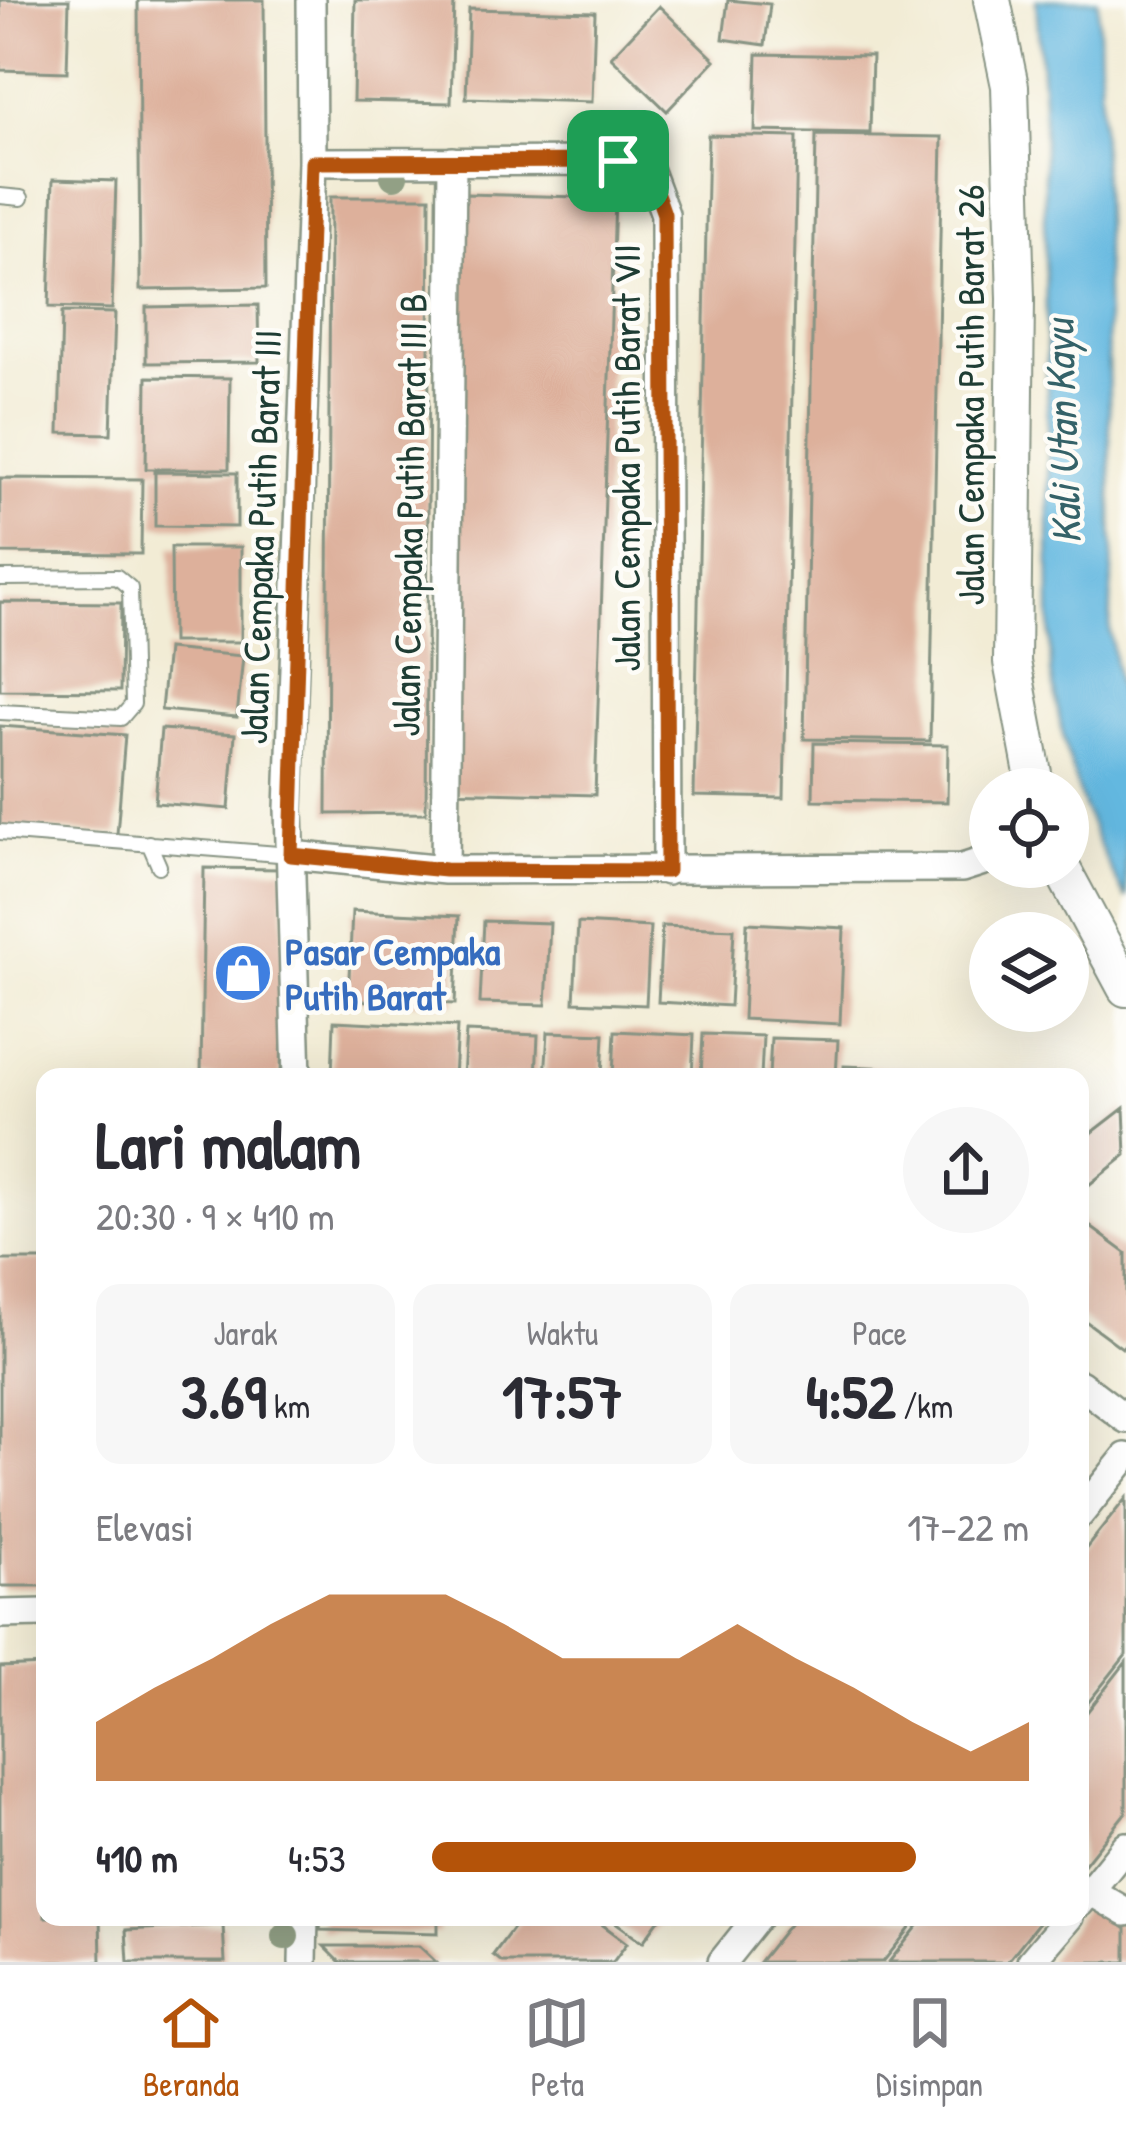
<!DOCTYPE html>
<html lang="id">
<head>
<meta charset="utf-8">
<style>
	body { margin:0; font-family:"Patrick Hand",sans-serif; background:#f7f7f7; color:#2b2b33; height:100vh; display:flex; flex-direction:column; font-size:45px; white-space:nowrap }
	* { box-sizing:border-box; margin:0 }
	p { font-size:39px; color:#7c7c81 }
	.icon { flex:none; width:66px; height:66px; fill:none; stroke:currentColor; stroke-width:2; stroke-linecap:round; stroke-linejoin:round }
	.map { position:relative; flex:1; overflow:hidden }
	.details { position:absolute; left:36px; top:1068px; width:1053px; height:858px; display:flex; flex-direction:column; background:#fff; border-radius:24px; box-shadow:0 12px 48px #0002 }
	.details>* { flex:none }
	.tools { position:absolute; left:969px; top:768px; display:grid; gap:24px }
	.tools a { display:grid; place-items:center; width:120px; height:120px; border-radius:50%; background:#fff; box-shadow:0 12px 48px #0002; font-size:60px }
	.pin { position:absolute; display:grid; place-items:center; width:102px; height:102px; color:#fff; margin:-51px; border-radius:24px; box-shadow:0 6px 18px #0006 }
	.round { display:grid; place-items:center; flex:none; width:126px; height:126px; border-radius:63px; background:#f7f7f7 }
	.head { display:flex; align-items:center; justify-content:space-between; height:204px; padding:0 60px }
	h1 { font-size:66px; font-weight:700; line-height:90px }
	.stats { display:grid; grid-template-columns:repeat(3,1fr); gap:18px; height:204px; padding:12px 60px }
	.stats div { display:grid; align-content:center; border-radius:24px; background:#f7f7f7; text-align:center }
	.stats b { font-size:60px; font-weight:700 }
	.stats small { font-size:33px; font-weight:400 }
	.stats p { font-size:33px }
	.chart { height:336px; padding:24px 60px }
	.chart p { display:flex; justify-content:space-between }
	.chart svg { width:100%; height:216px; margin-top:12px; fill:#b45309; opacity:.7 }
	ul { padding:0 60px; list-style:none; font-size:39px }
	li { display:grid; grid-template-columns:192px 144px 1fr; align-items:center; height:90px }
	li i { height:30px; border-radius:15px; background:#b45309 }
	.dock { display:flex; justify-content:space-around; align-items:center; height:168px; border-top:3px solid #e1e1e2; background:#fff; font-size:33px; color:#7c7c81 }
	.dock a { display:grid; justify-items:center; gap:6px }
	.dock .selected { color:#b45309 }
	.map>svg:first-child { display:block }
</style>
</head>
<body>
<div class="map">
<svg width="1126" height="1962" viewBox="0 0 1126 1962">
	<rect width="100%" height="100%" fill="#fdfcf7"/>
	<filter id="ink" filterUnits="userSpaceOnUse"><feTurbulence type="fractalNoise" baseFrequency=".00833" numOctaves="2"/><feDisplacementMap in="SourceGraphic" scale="24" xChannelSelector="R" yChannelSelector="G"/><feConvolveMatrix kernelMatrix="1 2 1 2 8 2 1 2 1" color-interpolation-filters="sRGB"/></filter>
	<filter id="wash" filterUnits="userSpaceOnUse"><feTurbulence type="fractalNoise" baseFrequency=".004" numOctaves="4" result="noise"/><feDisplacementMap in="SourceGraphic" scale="48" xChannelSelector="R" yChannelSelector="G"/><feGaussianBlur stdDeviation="2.7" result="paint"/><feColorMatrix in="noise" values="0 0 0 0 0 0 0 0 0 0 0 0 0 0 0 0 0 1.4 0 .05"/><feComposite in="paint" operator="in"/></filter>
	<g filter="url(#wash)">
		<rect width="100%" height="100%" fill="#f2ecd5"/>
		<path fill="#64b8e0" stroke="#427a8a" stroke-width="3" d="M1036 0H1098L1113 549 1110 630 1126 737V899C1083 821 1065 759 1051 672L1043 100Z"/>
		<g id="blocks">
			<path fill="#ddb09b" d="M0 0H69L67 72 0 70Z
				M138 0H264L266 288 140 290Z
				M355 0H454L451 103 353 101Z
				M728 0 770 4 765 45 723 39Z
				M659 6 715 60 667 111 611 57Z
				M469 9 595 12 592 102 466 98Z
				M757 54 872 56 870 133 755 131Z
				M708 135 797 137 784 798 694 796Z
				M816 135 942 137 930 741 804 739Z
				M53 179 116 181 112 309 49 307Z
				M465 194 615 198 595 795 445 791Z
				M330 197H430L426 813 327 814Z
				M258 305 259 362 146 363V307Z
				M62 312 115 313 111 434 59 433Z
				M147 377 230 378 229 469H146Z
				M155 472 237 473V527L155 526Z
				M0 478 142 479 141 554 0 553Z
				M171 547H241V642H172Z
				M0 602 121 603 120 691 0 690Z
				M167 649 243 656 237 717 161 710Z
				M0 726 125 735 117 834 0 826Z
				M161 729 235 734 229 809 155 803Z
				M814 743 948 745 947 802 813 800Z
				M204 868 284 869 281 1077H201Z
				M352 911 459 916 455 1004 348 1000Z
				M484 921 550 923 546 1005 480 1003Z
				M578 923 650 927 646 1005 574 1002Z
				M747 923 844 928 840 1024 743 1019Z
				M662 926 734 929 730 1006 658 1002Z
				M334 1021 457 1027 454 1077H332Z
				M615 1031 694 1035 692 1077H613Z
				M466 1032 538 1035 536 1077H463Z
				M548 1032 604 1034 602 1077H545Z
				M703 1034 763 1036 761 1077H701Z
				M771 1038 838 1040 836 1077H769Z
				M844 1066 917 1069 916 1077H844Z
				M1124 1108 1126 1155 1080 1192V1142Z
				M1080 1219 1126 1253V1343L1122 1348 1080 1317Z
				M0 1260H45V1586H0Z
				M1126 1498V1655L1080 1713V1556Z
				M1126 1662V1812L1080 1870V1721Z
				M45 1665V1917H100L101 1962H0V1667Z
				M1090 1902 1126 1929V1962H1047Z
				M321 1917H438V1933L320 1930Z
				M592 1917 627 1943 613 1962H502L493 1955 521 1917Z
				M608 1917H661L643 1942Z
				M795 1917H919L883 1962H759Z
				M925 1917H1043L1007 1962H889Z
				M223 1925 225 1962H128L126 1930Z
				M324 1946H419L436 1962H340Z"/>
		</g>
	</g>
	<g filter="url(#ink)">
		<use href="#blocks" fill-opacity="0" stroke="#889484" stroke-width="3"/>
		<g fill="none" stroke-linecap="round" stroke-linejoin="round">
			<defs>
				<path id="service" d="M0 196 21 198
					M0 578 117 577 130 588 133 704 121 718 0 712
					M0 832 291 855
					M149 843 159 866"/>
				<path id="minor" d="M312 162 618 161 649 171 665 214 667 871
					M291 855 445 870 962 868 990 859
					M445 870 452 161
					M297 1077 289 809 312 162 311 0
					M1080 1384 1126 1419
					M1080 1514 1126 1457
					M0 1614 45 1613
					M1090 1891 1126 1912
					M1080 1903 1126 1846
					M303 1962 304 1917
					M722 1962 758 1917
					M1031 1962 1069 1917"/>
				<path id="tertiary" d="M992 0 1010 86 1016 299 1012 662 1036 789
					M1061 867 1126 988"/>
			</defs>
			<use href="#service" stroke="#889484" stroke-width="18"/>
			<use href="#minor" stroke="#889484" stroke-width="32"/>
			<use href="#tertiary" stroke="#889484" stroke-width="40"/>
			<use href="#service" stroke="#fff" stroke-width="14"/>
			<use href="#minor" stroke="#fff" stroke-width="27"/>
			<use href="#tertiary" stroke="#fff" stroke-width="36"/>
		</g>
		<g fill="#92a085">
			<circle cx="394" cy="176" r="14"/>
			<circle cx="285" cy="1936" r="14"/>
		</g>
	</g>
	<g fill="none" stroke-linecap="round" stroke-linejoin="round" filter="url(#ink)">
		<defs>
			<path id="route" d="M618 161 649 171 664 214 667 871 445 870 291 855 312 162Z"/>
		</defs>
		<use href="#route" stroke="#fff" stroke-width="24"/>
		<use href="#route" stroke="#b45309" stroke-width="15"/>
	</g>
	<defs>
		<symbol id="shop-disc" viewBox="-11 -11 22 22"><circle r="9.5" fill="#3f7fe0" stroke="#fdfcf7"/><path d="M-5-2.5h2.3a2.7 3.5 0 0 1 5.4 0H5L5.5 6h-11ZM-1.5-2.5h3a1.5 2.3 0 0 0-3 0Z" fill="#fff"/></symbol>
	</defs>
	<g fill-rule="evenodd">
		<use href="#shop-disc" x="210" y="940" width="66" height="66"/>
	</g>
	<g text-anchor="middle" stroke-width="9" stroke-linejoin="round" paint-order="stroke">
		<g font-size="39" fill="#1f3d34" stroke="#fdfcf7">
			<text transform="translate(970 395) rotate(-90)" y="14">Jalan Cempaka Putih Barat 26</text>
			<text transform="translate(626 458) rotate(-90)" y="14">Jalan Cempaka Putih Barat VII</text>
			<text transform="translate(409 515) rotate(-89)" y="14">Jalan Cempaka Putih Barat III B</text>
			<text transform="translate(260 537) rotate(-88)" y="14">Jalan Cempaka Putih Barat III</text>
		</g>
		<g font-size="39" font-weight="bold" fill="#366cbe" stroke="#fdfcf7" text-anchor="start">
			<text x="285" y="965">Pasar Cempaka<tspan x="285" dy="45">Putih Barat</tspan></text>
		</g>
		<g font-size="42" font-style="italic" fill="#346268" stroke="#fdfcf7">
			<text transform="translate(1062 432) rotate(-92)" y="15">Kali Utan Kayu</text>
		</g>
	</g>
</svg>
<div class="tools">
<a><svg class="icon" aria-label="locate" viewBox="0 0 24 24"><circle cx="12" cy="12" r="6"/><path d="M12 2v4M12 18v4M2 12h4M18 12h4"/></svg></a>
<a><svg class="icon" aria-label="layers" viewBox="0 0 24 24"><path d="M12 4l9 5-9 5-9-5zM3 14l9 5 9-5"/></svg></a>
</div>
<div class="pin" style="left:618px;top:161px;background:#1e9e55"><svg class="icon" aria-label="arrive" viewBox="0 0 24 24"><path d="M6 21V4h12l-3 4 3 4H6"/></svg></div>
<section class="details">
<div class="head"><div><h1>Lari malam</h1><p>20:30 · 9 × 410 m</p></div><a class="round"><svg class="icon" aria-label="share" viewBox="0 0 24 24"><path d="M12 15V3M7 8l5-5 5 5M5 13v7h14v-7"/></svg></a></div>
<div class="stats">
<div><p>Jarak</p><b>3.69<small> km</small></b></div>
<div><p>Waktu</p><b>17:57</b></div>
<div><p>Pace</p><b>4:52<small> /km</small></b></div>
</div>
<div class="chart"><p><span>Elevasi</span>17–22 m</p>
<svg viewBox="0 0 160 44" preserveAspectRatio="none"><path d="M0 44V32L10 25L20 19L30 12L40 6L50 6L60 6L70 12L80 19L90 19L100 19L110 12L120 19L130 25L140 32L150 38L160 32V44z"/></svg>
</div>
<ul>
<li><b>410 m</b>4:53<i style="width:81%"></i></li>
</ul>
</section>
</div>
<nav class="dock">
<a class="selected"><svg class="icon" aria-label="home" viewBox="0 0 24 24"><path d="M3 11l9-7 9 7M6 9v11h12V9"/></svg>Beranda</a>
<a><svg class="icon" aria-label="map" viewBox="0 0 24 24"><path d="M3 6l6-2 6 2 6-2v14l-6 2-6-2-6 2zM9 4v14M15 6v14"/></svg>Peta</a>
<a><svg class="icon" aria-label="saved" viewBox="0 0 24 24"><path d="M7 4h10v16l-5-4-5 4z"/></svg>Disimpan</a>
</nav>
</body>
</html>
